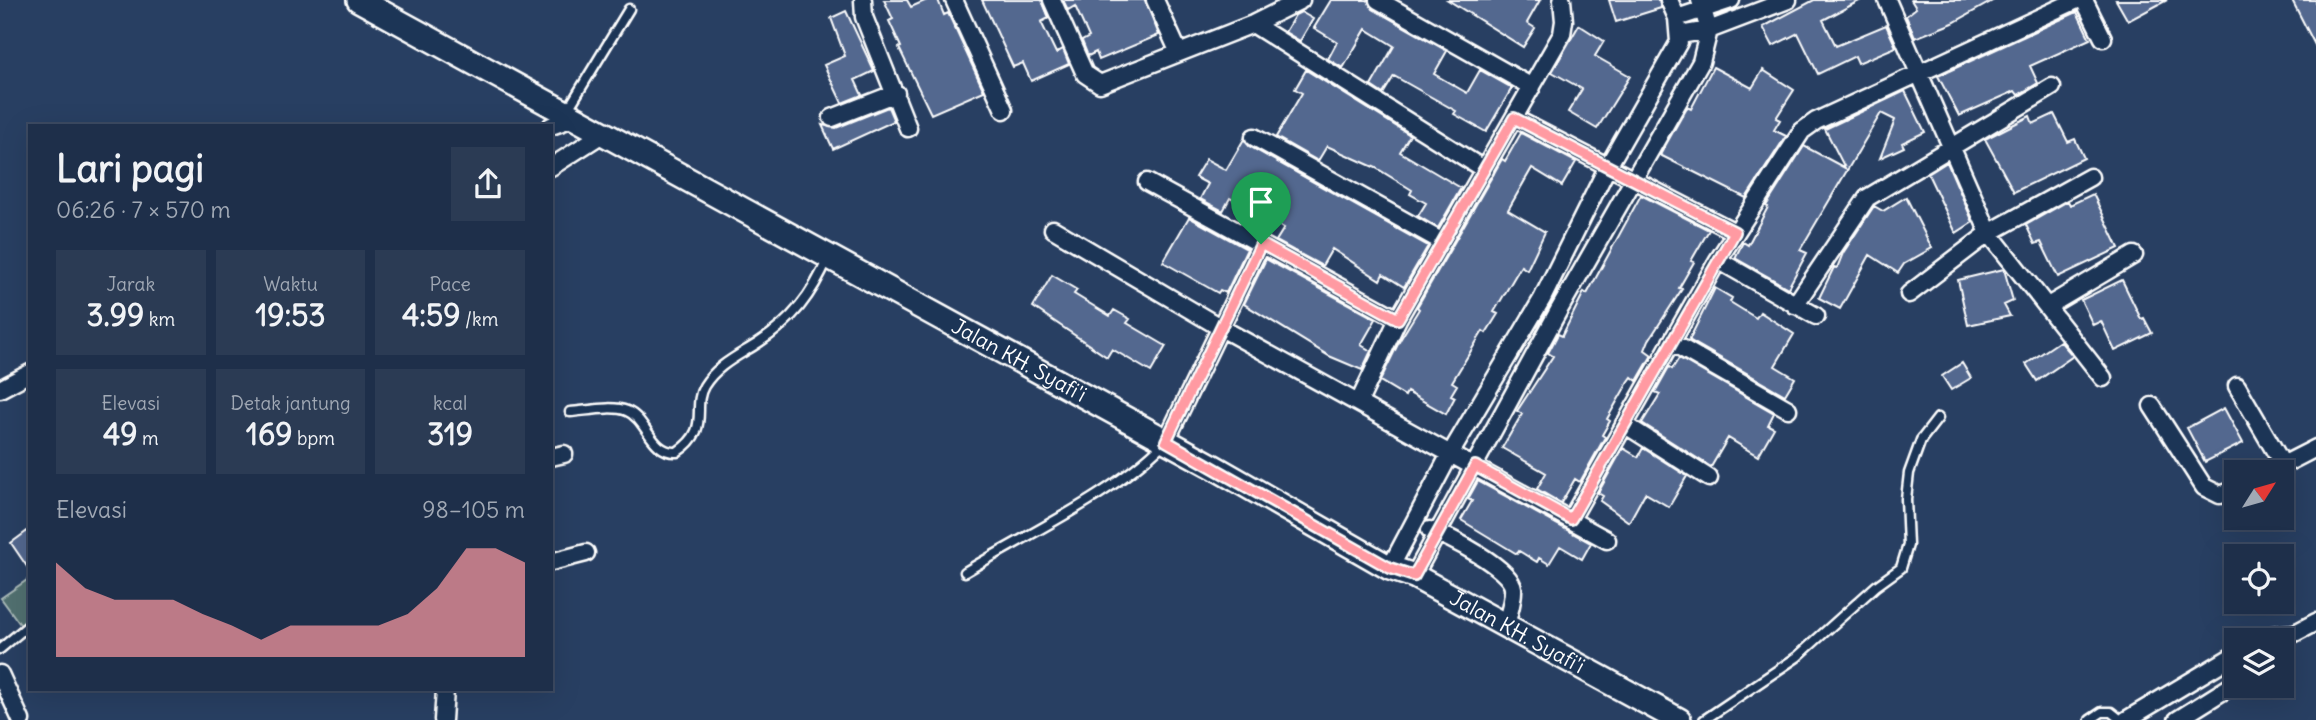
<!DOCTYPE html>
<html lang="id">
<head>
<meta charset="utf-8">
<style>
	body { margin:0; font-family:Delius,sans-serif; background:#2b3b54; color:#f1f3f6; height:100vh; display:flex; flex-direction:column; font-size:26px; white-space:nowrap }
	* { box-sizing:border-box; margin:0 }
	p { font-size:23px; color:#a1a9b5 }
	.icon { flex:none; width:38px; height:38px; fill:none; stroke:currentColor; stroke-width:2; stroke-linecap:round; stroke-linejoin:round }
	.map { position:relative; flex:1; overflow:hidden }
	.drawer { position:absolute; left:28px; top:124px; width:525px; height:567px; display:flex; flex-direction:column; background:#1e2f4a; border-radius:0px; box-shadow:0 7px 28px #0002,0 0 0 2px #3c4a62 }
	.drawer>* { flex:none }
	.needle { width:46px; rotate:53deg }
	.tools { position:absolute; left:2224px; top:460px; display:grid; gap:14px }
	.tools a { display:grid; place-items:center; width:70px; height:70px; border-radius:0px; background:#1e2f4a; box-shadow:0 7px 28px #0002,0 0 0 2px #3c4a62; font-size:35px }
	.pin { position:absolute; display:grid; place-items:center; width:60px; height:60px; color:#fff; margin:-72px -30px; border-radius:50% 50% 50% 0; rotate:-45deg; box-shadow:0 0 7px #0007 }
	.pin .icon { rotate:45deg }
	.round { display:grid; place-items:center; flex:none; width:74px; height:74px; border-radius:0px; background:#2b3b54 }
	.head { display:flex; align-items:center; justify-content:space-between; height:119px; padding:0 28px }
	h1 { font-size:38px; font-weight:700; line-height:52px }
	.figures { display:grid; grid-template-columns:repeat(3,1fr); gap:10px; height:119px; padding:7px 28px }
	.figures div { display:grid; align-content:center; border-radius:0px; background:#2b3b54; text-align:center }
	.figures b { font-size:30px; font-weight:700 }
	.figures small { font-size:19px; font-weight:400 }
	.figures p { font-size:19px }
	.chart { height:196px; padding:14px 28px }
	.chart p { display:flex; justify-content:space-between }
	.chart svg { width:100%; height:126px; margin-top:7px; fill:#ff9aa2; opacity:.7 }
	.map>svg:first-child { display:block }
</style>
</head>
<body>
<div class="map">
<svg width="2316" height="720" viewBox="0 0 2316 720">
	<rect width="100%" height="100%" fill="#283f62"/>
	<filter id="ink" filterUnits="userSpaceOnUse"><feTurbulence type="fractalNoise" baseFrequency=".0143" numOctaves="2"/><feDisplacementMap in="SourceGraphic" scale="14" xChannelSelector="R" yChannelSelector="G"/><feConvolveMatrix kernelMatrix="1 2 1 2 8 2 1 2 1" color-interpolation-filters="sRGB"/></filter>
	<g filter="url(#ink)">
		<path fill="#51706f" stroke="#a8b8b7" stroke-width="2" d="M30 578V638L1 598Z"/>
		<path fill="#53688f" stroke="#fff" stroke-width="2" d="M884 0H907L911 7 927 0H938L944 15 948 13 984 91 931 114 899 48 901 47 889 21 893 19Z
			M982 0H1042L1049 18 1041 22 1056 53 1063 49 1069 64 1031 81 1023 63 1013 67Z
			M1063 0H1145L1159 35 1099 60 1096 52 1088 56 1082 41 1089 37 1075 6 1068 10Z
			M1331 0H1368L1373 9 1447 51 1434 74 1467 93 1480 70 1512 88 1486 132 1454 114 1456 111 1394 76 1383 94 1371 86 1394 46 1366 29 1343 68 1328 59 1337 42 1314 28Z
			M1448 0H1540L1527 23 1535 28 1523 47Z
			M1609 0H1659L1661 8 1616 22Z
			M1814 0H1861L1823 20 1836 46 1886 25 1896 47 1858 63 1855 56 1818 74 1798 33 1773 46 1763 27Z
			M1911 0H1994L1953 23 1915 38 1906 16 1916 8Z
			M2116 0H2167L2128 21Z
			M2292 0H2316V47Z
			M846 11 874 71 855 80 862 95 842 103 824 65 845 56 831 18Z
			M1301 12 1313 19 1300 41 1285 32 1295 15Z
			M2077 12 2090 39 2030 66 2038 83 2018 95 2015 91 1959 116 1938 76Z
			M1579 25 1604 41 1595 56 1630 76 1597 129 1568 112 1582 89 1552 72Z
			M1713 67 1752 88 1763 70 1794 90 1776 118 1780 120 1774 130 1786 136 1746 198 1660 155 1687 107 1691 109Z
			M1306 70 1410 135 1400 152 1461 188 1438 228 1418 216 1426 203 1410 194 1412 190 1376 168 1327 146 1318 161 1276 137 1302 93 1295 89Z
			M1905 91 1925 132 1902 143 1904 147 1880 158 1895 120 1881 113 1800 250 1807 253 1788 288 1735 258 1743 242 1748 245 1768 207 1766 206 1804 146 1845 168 1825 129Z
			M888 107 894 121 833 149 822 125 836 128Z
			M2054 114 2068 142 2075 139 2084 158 2014 192 1985 139 2030 116 2033 124Z
			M1521 133 1576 162 1562 186 1532 168 1508 210 1545 232 1527 270 1521 266 1494 312 1498 314 1486 333 1483 331 1452 382 1457 385 1451 395 1455 397 1446 414 1407 392 1405 396 1380 381 1400 340 1419 309 1417 307 1502 159 1505 161Z
			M1244 139 1249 146 1428 246 1404 287 1383 274 1380 280 1332 249 1322 266 1276 241 1284 228 1230 198 1223 211 1200 199 1208 184 1195 177 1206 159 1226 170Z
			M1947 162 1973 222 1956 233 1928 174Z
			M2093 194 2119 248 2058 277 2041 242 2035 244 2026 225 2068 201 2070 205Z
			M1641 195 1709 230 1691 261 1694 262 1679 288 1682 289 1649 340 1645 350 1652 355 1637 381 1632 377 1627 384 1607 419 1610 421 1602 435 1605 437 1580 482 1575 479 1561 503 1537 489 1546 473 1502 448 1522 414 1517 411 1553 356 1548 353 1558 334 1562 336 1584 292 1587 294Z
			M1906 197 1932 248 1904 264 1898 273 1870 255 1840 309 1819 298 1834 267 1837 268 1843 253 1874 206 1883 211Z
			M1189 217 1247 249 1226 293 1220 290 1218 293 1163 262Z
			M1266 259 1376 319 1361 345 1371 351 1362 370 1329 356 1244 304Z
			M2004 269 2013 301 2004 305 2010 316 1968 325 1958 280Z
			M1052 275 1077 290 1074 294 1110 316 1114 310 1130 319 1127 323 1166 346 1151 372 1112 349 1107 357 1033 307Z
			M2122 280 2141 319 2144 318 2152 333 2115 351 2101 321 2093 325 2081 300Z
			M1715 288 1732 298 1730 302 1756 318 1760 312 1794 334 1775 366 1795 378 1785 395 1689 340Z
			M2060 341 2073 356 2037 381 2026 364Z
			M1679 358 1774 413 1768 425 1774 428 1758 456 1728 438 1711 467 1642 423 1660 394 1655 392 1669 367 1672 369Z
			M1962 363 1971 378 1951 390 1942 376Z
			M2224 408 2243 443 2205 462 2187 428Z
			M1623 448 1638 457 1643 448 1687 476 1669 507 1645 493 1629 522 1600 501 1603 496 1598 493Z
			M1478 481 1591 543 1582 559 1560 546 1549 564 1539 558 1537 562 1519 551 1517 554 1461 520 1472 501 1468 499Z
			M30 529V571L11 543Z"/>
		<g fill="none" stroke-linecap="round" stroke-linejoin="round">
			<defs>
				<path id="service" d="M567 111 629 9
					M570 412C587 411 612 405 627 411 647 419 651 454 677 452 712 429 691 408 704 386 717 365 738 356 758 343 792 321 812 295 828 258
					M965 572C1029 533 1111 496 1164 443
					M0 649 30 624
					M1704 720 1797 657 1876 586 1901 568 1908 545 1906 499 1909 473 1921 440 1938 418
					M2090 720 2102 712H2111L2121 720"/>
				<path id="minor" d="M863 0 864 17 908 128
					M954 0 1004 110
					M1052 0 1085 74 1100 84 1253 24 1301 0
					M1155 0 1179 53
					M1378 0 1532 87
					M1887 0 1989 233 2103 378
					M2084 0 2103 38
					M1677 18 1731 0
					M1253 24 1485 170
					M1680 35 1709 30 1788 0
					M832 118 896 93
					M1514 118 1735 232
					M551 126 576 117
					M1254 137 1441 241
					M551 167 604 133
					M1147 182 1398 319
					M1053 229 1223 329 1607 540
					M1718 260 1816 316
					M1909 294 1989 233 2090 177
					M1795 305 1867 198 2052 87
					M2048 306 2134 255
					M1671 342 1788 409
					M2237 386 2283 465
					M0 389 30 373
					M1359 402 1398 319 1562 34 1564 21 1562 0
					M2152 406 2204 487 2220 495 2236 489
					M1624 424 1709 478
					M1166 441 1261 244
					M551 457 564 454
					M2269 472 2316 448
					M1571 519 1718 260 1802 131 1816 121 2077 0
					M1430 530C1448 536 1511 568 1513 588 1514 600 1508 615 1506 626
					M551 562 586 553
					M1390 568 1449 456 1542 299 1607 168 1679 42 1677 18 1669 0
					M1414 576 1559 310 1701 62 1709 30 1700 0
					M2259 640 2265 636 2295 633 2316 622
					M0 674 21 720
					M443 720 445 690
					M2126 720 2236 654
					M2177 720 2236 683"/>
				<g id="secondary">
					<path id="s1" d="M359 0 1214 467 1390 568 1414 576 1679 720"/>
				</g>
			</defs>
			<use href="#service" stroke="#fff" stroke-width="13"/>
			<use href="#minor" stroke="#fff" stroke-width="21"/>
			<use href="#secondary" stroke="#fff" stroke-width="28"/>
			<use href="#service" stroke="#1d3557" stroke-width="8"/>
			<use href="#minor" stroke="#1d3557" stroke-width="16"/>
			<use href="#secondary" stroke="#1d3557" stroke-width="23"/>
		</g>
	</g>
	<g fill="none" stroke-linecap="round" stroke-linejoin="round" filter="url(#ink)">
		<defs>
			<path id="route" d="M1514 118 1735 232 1571 519 1475 466 1414 576 1390 568 1166 441 1261 244 1398 319Z"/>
		</defs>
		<use href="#route" stroke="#fff" stroke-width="14"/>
		<use href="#route" stroke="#ff9aa2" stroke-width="9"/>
	</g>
	<g text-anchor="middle" stroke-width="5" stroke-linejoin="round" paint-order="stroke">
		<g font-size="21" fill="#fff" stroke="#1d3557">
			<text dy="7" stroke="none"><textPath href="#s1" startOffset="752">Jalan KH. Syafi'i</textPath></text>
			<text dy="7" stroke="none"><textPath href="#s1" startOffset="1320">Jalan KH. Syafi'i</textPath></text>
		</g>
	</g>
</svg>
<div class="tools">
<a><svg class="needle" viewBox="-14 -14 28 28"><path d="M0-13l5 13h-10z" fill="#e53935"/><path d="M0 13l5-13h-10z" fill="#a1a9b5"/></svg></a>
<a><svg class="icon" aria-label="locate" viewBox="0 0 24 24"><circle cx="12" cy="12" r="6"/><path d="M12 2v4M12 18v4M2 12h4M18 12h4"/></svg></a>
<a><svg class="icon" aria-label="layers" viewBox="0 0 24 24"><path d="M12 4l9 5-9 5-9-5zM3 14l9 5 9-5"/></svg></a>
</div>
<div class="pin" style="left:1261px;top:244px;background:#1e9e55"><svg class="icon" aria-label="arrive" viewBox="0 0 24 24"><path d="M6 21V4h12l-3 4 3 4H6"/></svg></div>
<section class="drawer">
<div class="head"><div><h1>Lari pagi</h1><p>06:26 · 7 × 570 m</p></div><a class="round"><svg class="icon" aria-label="share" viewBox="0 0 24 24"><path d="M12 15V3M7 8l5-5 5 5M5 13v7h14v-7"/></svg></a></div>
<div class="figures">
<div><p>Jarak</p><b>3.99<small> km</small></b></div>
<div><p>Waktu</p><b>19:53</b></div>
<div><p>Pace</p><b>4:59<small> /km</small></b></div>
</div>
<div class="figures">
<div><p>Elevasi</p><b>49<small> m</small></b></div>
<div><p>Detak jantung</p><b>169<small> bpm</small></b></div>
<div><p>kcal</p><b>319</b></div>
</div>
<div class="chart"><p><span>Elevasi</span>98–105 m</p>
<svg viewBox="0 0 160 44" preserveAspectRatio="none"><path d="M0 44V11L10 20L20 24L30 24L40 24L50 29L60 33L70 38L80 33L90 33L100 33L110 33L120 29L130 20L140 6L150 6L160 11V44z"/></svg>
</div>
</section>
</div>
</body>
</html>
